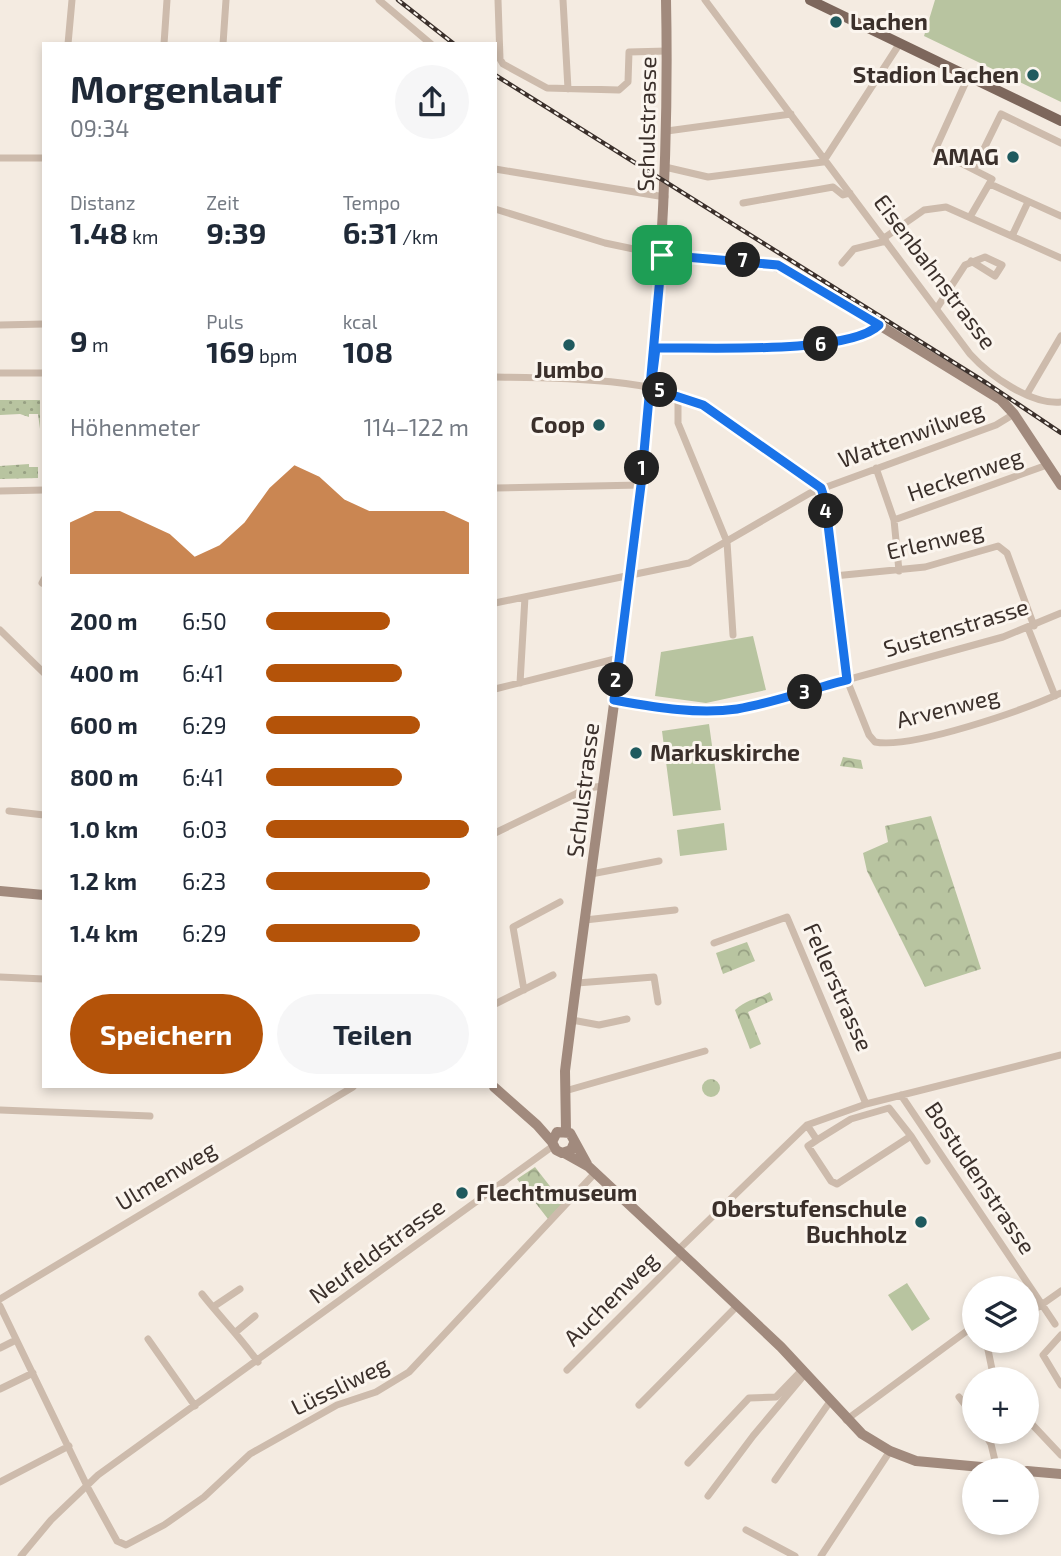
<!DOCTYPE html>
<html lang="de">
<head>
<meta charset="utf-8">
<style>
	body { margin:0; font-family:"Exo 2",sans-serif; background:#f6f6f7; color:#1f2937; height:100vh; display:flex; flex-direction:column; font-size:26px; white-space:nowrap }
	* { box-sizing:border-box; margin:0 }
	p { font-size:23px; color:#747a83 }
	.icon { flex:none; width:38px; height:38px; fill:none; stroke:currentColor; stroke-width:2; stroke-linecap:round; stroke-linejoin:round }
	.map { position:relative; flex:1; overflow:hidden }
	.drawer { position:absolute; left:42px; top:42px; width:455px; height:1046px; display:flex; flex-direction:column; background:#fff; border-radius:0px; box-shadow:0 4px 10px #0003 }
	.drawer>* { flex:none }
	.controls { position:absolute; left:962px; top:1276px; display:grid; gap:14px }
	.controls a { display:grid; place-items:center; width:77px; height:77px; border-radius:50%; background:#fff; box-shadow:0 4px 10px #0003; font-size:35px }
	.pin { position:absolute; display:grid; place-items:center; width:60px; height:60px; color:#fff; margin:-30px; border-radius:14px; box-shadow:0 4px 10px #0006 }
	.km { position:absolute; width:35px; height:35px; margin:-18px; border-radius:50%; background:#222; color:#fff; font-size:19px; line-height:35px; text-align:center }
	.round { display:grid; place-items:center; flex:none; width:74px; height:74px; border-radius:37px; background:#f6f6f7 }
	.head { display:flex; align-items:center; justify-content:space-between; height:119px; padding:0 28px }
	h1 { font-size:38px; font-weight:700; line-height:52px }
	.stats { display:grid; grid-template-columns:repeat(3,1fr); gap:10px; height:119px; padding:7px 28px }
	.stats div { display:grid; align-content:center }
	.stats b { font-size:30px; font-weight:700 }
	.stats small { font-size:19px; font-weight:400 }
	.stats p { font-size:19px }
	.chart { height:196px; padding:14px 28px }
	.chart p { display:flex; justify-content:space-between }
	.chart svg { width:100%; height:126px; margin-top:7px; fill:#b45309; opacity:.7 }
	.primary-button { display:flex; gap:14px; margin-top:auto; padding:14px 28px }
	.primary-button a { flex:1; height:80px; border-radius:42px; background:#b45309; color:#fff; font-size:28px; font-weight:700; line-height:80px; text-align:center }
	.primary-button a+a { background:#f6f6f7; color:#1f2937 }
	ul { padding:0 28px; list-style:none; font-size:23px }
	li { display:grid; grid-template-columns:112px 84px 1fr; align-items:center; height:52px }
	li i { height:18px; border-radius:9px; background:#b45309 }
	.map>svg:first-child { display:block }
</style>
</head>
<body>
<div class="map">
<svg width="1061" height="1556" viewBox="0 0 1061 1556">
	<defs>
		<pattern id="grass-dots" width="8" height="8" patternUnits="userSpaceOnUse" patternTransform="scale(1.75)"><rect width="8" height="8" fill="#b8c4a0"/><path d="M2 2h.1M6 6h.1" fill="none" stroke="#97a083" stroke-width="1.8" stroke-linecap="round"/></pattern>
		<pattern id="forest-crowns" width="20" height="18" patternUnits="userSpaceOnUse" patternTransform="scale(1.75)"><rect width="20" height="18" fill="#b8c4a0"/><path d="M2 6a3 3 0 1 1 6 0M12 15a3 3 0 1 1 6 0" fill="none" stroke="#97a083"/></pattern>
	</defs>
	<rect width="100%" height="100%" fill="#f4ebe1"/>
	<path fill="url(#grass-dots)" d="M0 400H40V429L38 414H29V417L20 414 0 415Z
		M29 464V467H38V478L0 479V466Z"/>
	<path fill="url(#forest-crowns)" d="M843 757 861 760 863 769 840 766Z
		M931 816 981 969 925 987 867 871 863 853 888 842 885 826Z
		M747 942 755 961 723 974 716 953Z
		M770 992 773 1000 748 1012 761 1044 750 1049 735 1010C748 998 757 1000 770 992Z
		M702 1088a9 9 0 1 1 18 0a9 9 0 1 1-18 0Z
		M535 1167 563 1203 548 1219 517 1179Z"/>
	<path fill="#b8c4a0" d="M935 0H1061V102L924 36Z
		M753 636 766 690 706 703 655 696 661 652Z
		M709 724 721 810 673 816 662 731Z
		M724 823 727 850 680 856 677 830Z
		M907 1283 930 1319 912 1331 888 1295Z"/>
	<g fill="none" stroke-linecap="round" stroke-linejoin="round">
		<path stroke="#7fb0b2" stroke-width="2" d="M532 1189 538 1199 545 1201"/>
		<path stroke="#cdbbac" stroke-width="7" d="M379 0 431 44
			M498 0 500 59 503 64 547 88 619 90 628 82 629 52 667 51
			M563 0 568 89
			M705 0 970 354C990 376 1031 405 1061 402
			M68 44 72 0
			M164 44 167 0
			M223 44 226 0
			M969 75 935 150 992 179 970 217
			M667 131 791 114
			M0 158H44
			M665 167 708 177 823 162 900 43
			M495 169 665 197
			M974 169 1001 114 1061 143
			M990 184 1061 216
			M743 203 833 187 843 195 850 193
			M495 209 605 243 662 255
			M1012 236 1028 202
			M884 238 924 210 946 207 1061 258
			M842 263 854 249 886 241
			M937 308 965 265 985 257 1002 265 995 276 971 261
			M0 325 44 324
			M656 348C701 348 849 354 879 325
			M0 373H44
			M495 377C553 378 652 377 703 405L821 488 825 500 847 680 869 735 875 742C913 749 1024 710 1061 693
			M1027 394 1061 336
			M678 395V423L727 542 733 635
			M876 468 894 520 899 571
			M495 488 641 485
			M0 491 44 490
			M894 520 1047 465
			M834 576 925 567 998 546 1007 553 1034 626
			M42 583 44 579
			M495 603 689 563 810 493 996 425 1014 414
			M1028 628 1055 696
			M0 630 44 673
			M520 683 525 597
			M495 689 619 658
			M614 700 696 711 748 707 1003 637 1061 613
			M9 811 44 815
			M495 833 588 788 603 786
			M591 874 659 861
			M585 920 675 910
			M714 943 787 917 866 1104
			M0 977 44 979
			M577 983 654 977 658 1002
			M524 990 513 927 560 902
			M495 1004 553 975
			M572 1020 599 1025 627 1019
			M565 1091 705 1051
			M901 1095 1055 1324
			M0 1110 150 1116
			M807 1125 817 1140 808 1146 831 1181 837 1184 911 1136 889 1108 851 1119 817 1140
			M911 1136 927 1161
			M678 1250 807 1125 866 1104 1061 1055
			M202 1294C221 1318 240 1337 258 1362
			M0 1299 353 1087
			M0 1306 89 1490 117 1541 126 1545 164 1525 204 1497 250 1454 337 1405 376 1392 409 1372 595 1173
			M213 1307 240 1289
			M1027 1315 1061 1291
			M237 1331 255 1316
			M1061 1335 1043 1355 1061 1385
			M148 1339 195 1406
			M986 1340 994 1379
			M0 1348 16 1340
			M567 1370 683 1254
			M0 1389 33 1373
			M959 1397 975 1418
			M639 1405 737 1306
			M1027 1419 1061 1455
			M846 1420 975 1325
			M984 1432 991 1444 997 1469
			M688 1463 749 1398 776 1397 802 1370
			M775 1480 829 1403
			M0 1482 69 1446
			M708 1496 753 1436 805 1374
			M746 1530 795 1556
			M21 1556 51 1520 98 1475 553 1146
			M821 1556 890 1451"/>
		<path stroke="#a18a7d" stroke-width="10" d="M662 255 757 261 793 272 1001 400 1014 414 1061 485
			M0 891 44 895
			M494 1087 537 1125 552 1142
			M566 1131 565 1071C609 715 674 360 666 0
			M574 1143 571 1150 562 1153 556 1150 552 1142 557 1132 570 1133 587 1164
			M564 1153 589 1167 693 1264 781 1347 862 1434 890 1451 916 1461 1014 1470
			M1027 1471 1061 1474"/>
		<path stroke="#7d675c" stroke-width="10" d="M810 0 1061 121"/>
		<defs>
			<path id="rail" d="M398 0 454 44
				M495 75 988 384 1061 433"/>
		</defs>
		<use href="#rail" stroke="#3b302b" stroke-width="4.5"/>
		<use href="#rail" stroke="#fbf5ee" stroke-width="2" stroke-dasharray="5" stroke-linecap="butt"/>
	</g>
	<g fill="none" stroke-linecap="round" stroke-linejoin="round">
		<defs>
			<path id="route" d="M662 255 641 485 614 700C654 707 697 715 737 709 774 703 810 689 847 680L825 500 821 488 703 405 651 388 656 348C701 347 849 355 879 325L778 265 662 255"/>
		</defs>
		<use href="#route" stroke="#fff" stroke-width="14"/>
		<use href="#route" stroke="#1a73e8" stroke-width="9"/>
	</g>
	<g fill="#1f5a5e" stroke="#fbf5ee" stroke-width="2.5">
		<circle cx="836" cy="22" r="7"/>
		<circle cx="1033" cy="75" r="7"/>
		<circle cx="1013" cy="157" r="7"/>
		<circle cx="569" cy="345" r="7"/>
		<circle cx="599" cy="425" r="7"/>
		<circle cx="636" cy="753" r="7"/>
		<circle cx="462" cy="1193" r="7"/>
		<circle cx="921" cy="1222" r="7"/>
	</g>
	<g text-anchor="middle" stroke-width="6" stroke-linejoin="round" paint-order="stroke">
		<g font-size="23" font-weight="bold" fill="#3b302b" stroke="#fbf5ee" text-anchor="end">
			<text x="850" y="30" text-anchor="start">Lachen</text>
			<text x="1019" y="83">Stadion Lachen</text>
			<text x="999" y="165">AMAG</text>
			<text x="569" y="378" text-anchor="middle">Jumbo</text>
			<text x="585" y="433">Coop</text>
			<text x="650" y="761" text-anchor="start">Markuskirche</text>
			<text x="476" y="1201" text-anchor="start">Flechtmuseum</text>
			<text x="907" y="1217">Oberstufenschule<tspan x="907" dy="26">Buchholz</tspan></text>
		</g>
		<g font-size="23" fill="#3b302b" stroke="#fbf5ee">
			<text transform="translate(647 124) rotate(-89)" y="8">Schulstrasse</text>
			<text transform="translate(935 272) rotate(53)" y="8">Eisenbahnstrasse</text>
			<text transform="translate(911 435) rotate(-20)" y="8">Wattenwilweg</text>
			<text transform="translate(965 475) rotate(-19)" y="8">Heckenweg</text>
			<text transform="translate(935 541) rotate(-13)" y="8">Erlenweg</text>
			<text transform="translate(956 628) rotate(-17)" y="8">Sustenstrasse</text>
			<text transform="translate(948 708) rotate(-14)" y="8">Arvenweg</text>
			<text transform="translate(583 790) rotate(-83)" y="8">Schulstrasse</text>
			<text transform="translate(838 987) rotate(66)" y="8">Fellerstrasse</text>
			<text transform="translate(166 1176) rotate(-31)" y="8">Ulmenweg</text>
			<text transform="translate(980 1178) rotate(56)" y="8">Bostudenstrasse</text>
			<text transform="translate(377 1251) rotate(-36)" y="8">Neufeldstrasse</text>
			<text transform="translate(611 1299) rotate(-45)" y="8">Auchenweg</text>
			<text transform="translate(340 1386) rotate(-26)" y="8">Lüssliweg</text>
		</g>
	</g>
</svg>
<div class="controls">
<a><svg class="icon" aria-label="layers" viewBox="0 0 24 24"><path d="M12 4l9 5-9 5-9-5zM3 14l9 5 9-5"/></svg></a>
<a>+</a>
<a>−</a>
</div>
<div class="pin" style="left:662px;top:255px;background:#1e9e55"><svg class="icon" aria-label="arrive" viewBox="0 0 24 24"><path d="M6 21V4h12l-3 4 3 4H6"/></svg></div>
<b class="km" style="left:642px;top:468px">1</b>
<b class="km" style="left:616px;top:680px">2</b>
<b class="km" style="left:805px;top:692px">3</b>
<b class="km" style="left:826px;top:511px">4</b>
<b class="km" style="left:660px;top:390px">5</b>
<b class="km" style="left:821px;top:344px">6</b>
<b class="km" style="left:743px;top:260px">7</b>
<section class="drawer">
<div class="head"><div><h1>Morgenlauf</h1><p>09:34</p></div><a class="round"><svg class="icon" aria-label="share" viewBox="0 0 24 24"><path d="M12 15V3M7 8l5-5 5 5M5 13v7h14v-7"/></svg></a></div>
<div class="stats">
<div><p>Distanz</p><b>1.48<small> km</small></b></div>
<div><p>Zeit</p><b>9:39</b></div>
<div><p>Tempo</p><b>6:31<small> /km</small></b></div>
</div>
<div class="stats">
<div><b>9<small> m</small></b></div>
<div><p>Puls</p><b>169<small> bpm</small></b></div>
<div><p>kcal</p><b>108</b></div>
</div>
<div class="chart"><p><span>Höhenmeter</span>114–122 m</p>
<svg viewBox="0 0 160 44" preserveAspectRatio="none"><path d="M0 44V26L10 22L20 22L30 26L40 30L50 38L60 34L70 26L80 14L90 6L100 10L110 18L120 22L130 22L140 22L150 22L160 26V44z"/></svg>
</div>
<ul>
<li><b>200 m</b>6:50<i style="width:61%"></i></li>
<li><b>400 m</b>6:41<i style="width:67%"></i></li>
<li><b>600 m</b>6:29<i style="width:76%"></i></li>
<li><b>800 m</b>6:41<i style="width:67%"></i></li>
<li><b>1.0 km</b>6:03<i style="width:100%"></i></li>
<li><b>1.2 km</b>6:23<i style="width:81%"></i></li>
<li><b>1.4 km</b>6:29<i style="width:76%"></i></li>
</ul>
<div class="primary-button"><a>Speichern</a><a>Teilen</a></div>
</section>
</div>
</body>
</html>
